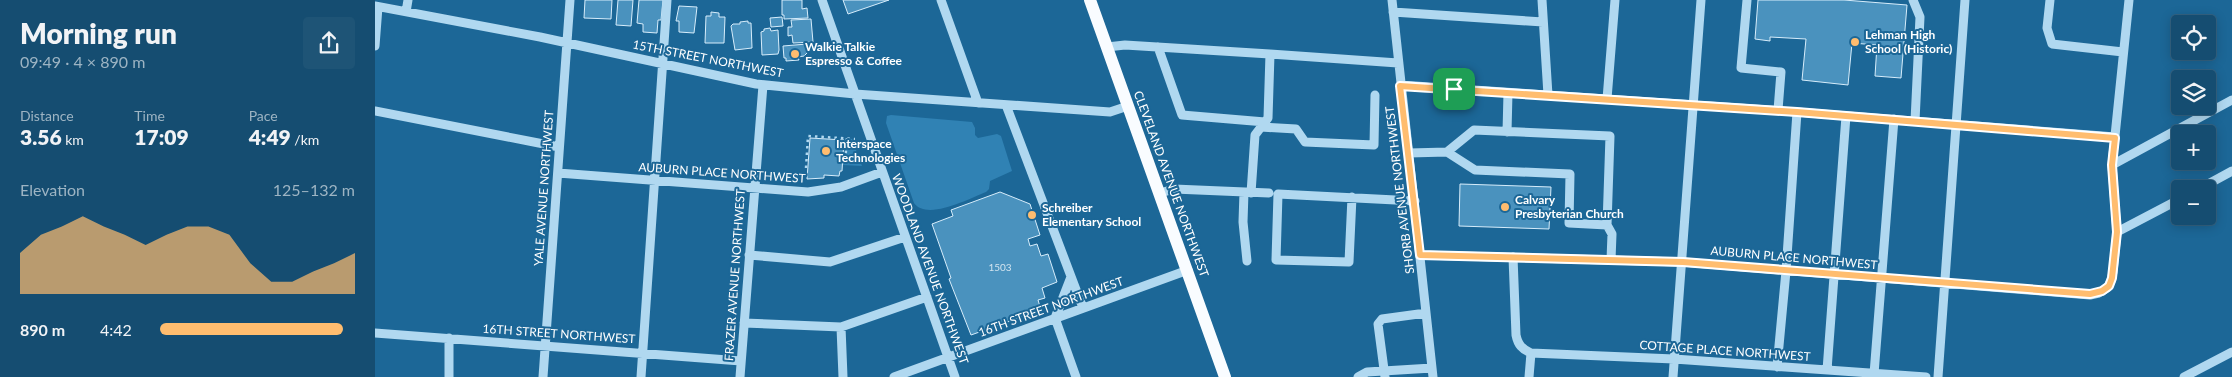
<!DOCTYPE html>
<html lang="en">
<head>
<meta charset="utf-8">
<style>
	body { margin:0; font-family:Lato,sans-serif; background:#1e5476; color:#f1f3f6; height:100vh; display:flex; flex-direction:column; font-size:19px; white-space:nowrap }
	* { box-sizing:border-box; margin:0 }
	p { font-size:16px; color:#9db4c3 }
	.icon { flex:none; width:28px; height:28px; fill:none; stroke:currentColor; stroke-width:2; stroke-linecap:round; stroke-linejoin:round }
	.map { position:relative; flex:1; overflow:hidden }
	.details { display:flex; flex-direction:column; background:#154d71; width:375px }
	.details>* { flex:none }
	.fabs { position:absolute; left:1796px; top:15px; display:grid; gap:10px }
	.fabs a { display:grid; place-items:center; width:45px; height:45px; border-radius:5px; background:#154d71; box-shadow:0 2px 12px #0003,0 0 0 1px #346484; font-size:25px }
	.pin { position:absolute; display:grid; place-items:center; width:42px; height:42px; color:#fff; margin:-21px; border-radius:10px; box-shadow:0 2px 8px #0006 }
	.round { display:grid; place-items:center; flex:none; width:52px; height:52px; border-radius:5px; background:#1e5476 }
	.overview { display:flex; align-items:center; justify-content:space-between; height:85px; padding:0 20px }
	h1 { font-size:28px; font-weight:800; line-height:38px }
	.metrics { display:grid; grid-template-columns:repeat(3,1fr); gap:8px; height:85px; padding:5px 20px }
	.metrics div { display:grid; align-content:center }
	.metrics b { font-size:21px; font-weight:800 }
	.metrics small { font-size:14px; font-weight:400 }
	.metrics p { font-size:14px }
	.chart { height:140px; padding:10px 20px }
	.chart p { display:flex; justify-content:space-between }
	.chart svg { width:100%; height:90px; margin-top:5px; fill:#ffbd6f; opacity:.7 }
	ul { padding:0 20px; list-style:none; font-size:16px }
	li { display:grid; grid-template-columns:80px 60px 1fr; align-items:center; height:38px }
	li i { height:12px; border-radius:6px; background:#ffbd6f }
	main { display:flex; flex:1; min-height:0 }
	.map>svg:first-child { display:block }
</style>
</head>
<body>
<main>
<section class="details">
<div class="overview"><div><h1>Morning run</h1><p>09:49 · 4 × 890 m</p></div><a class="round"><svg class="icon" aria-label="share" viewBox="0 0 24 24"><path d="M12 15V3M7 8l5-5 5 5M5 13v7h14v-7"/></svg></a></div>
<div class="metrics">
<div><p>Distance</p><b>3.56<small> km</small></b></div>
<div><p>Time</p><b>17:09</b></div>
<div><p>Pace</p><b>4:49<small> /km</small></b></div>
</div>
<div class="chart"><p><span>Elevation</span>125–132 m</p>
<svg viewBox="0 0 160 44" preserveAspectRatio="none"><path d="M0 44V24L10 15L20 11L30 6L40 11L50 15L60 20L70 15L80 11L90 11L100 15L110 29L120 38L130 38L140 33L150 29L160 24V44z"/></svg>
</div>
<ul>
<li><b>890 m</b>4:42<i style="width:94%"></i></li>
</ul>
</section>
<div class="map">
<svg width="1857" height="377" viewBox="0 0 1857 377">
	<rect width="100%" height="100%" fill="#1c6797"/>
	<path fill="#3082b4" d="M516 115 597 122 600 128V135L603 138 622 134 626 136 637 171 615 181 614 189 611 192C593 199 552 221 539 203L511 123 512 116Z
		M472 138 477 139 487 166 467 165V162H470Z"/>
	<path fill="#4a92be" stroke="#d7edfb" d="M210 0H237L236 19 209 18Z
		M243 0H258L256 26 241 25Z
		M264 0H288L286 20H283L282 33 268 32V24L262 23Z
		M407 0H427V9L432 8 433 18 409 19V15H407Z
		M468 0H514L473 14Z
		M1383 0H1469L1532 5 1526 78 1500 76 1502 45 1477 43 1473 85 1427 80 1431 39 1395 37V41L1380 39Z
		M304 6 322 7 319 33 304 32V21H301Z
		M336 12 344 13V17H350L349 43H330L331 16H336Z
		M407 17 408 26 396 27 395 18Z
		M436 19 438 42 418 43 417 35 413 36V27H417L416 20Z
		M373 21V23H376L377 48 360 50 356 26 358 24H365V22Z
		M395 28 396 31 403 30 404 50 403 54 387 55 386 32 389 31V29Z
		M432 44 433 52 429 56 423 57 424 60 411 61V58H409L408 46Z
		M435 138 469 140 467 171H465L464 176 449 175V178L432 179Z
		M1085 184 1176 187 1174 229 1084 226Z
		M625 192 655 204 665 235 653 239 655 246 662 244 666 256 673 254 682 282 667 288 670 298 663 300 666 310 596 335 574 279 576 278 557 224 578 216 576 210Z"/>
	<g fill="none" stroke-linecap="round" stroke-linejoin="round">
		<path stroke="#b0d8f0" stroke-width="2.5" stroke-dasharray="2.5 4" stroke-linecap="butt" d="M467 162 470 163 472 138
			M431 168 433 136 480 139"/>
		<path stroke="#b0d8f0" stroke-width="9" d="M447 0 580 377
			M566 0 603 103
			M1017 0 1058 377
			M1167 0 1173 95
			M1372 0 1366 68 1406 72 1403 110
			M1538 0 1545 17 1540 121
			M1675 0 1672 28 1677 44 1748 52
			M0 6 165 37 381 84 480 94 735 112 753 106
			M31 12 33 0
			M1018 12 1168 22
			M0 46 3 7
			M732 47 750 45 895 54
			M783 47 807 115 890 122
			M1025 85 1422 112 1740 137
			M1232 99 1240 0
			M631 105 708 308
			M0 111 184 147
			M886 127 921 129 930 142 999 145 1000 95
			M1132 132 1133 93
			M1034 153 1072 152 1099 130 1235 136 1232 225 1194 223 1195 174 1100 170 1072 152
			M1737 165 1857 100
			M183 173 433 192 466 187 507 172
			M1824 189 1857 171
			M869 192 868 222 872 261
			M785 193 799 189 894 193
			M876 193 880 135 893 118 895 54 1023 63
			M977 197 974 262 901 260 903 194 1040 201
			M1232 225 1237 234 1236 260
			M1742 232 1805 199
			M374 255 455 262 530 237
			M1045 255 1307 262 1715 295 1724 293 1732 288 1736 281 1738 272 1742 232 1737 165 1754 0
			M1138 257 1141 335C1143 345 1147 349 1156 353L1299 359 1551 377
			M680 318 701 377
			M680 318 696 277
			M369 323 466 327 552 297
			M466 327 468 377
			M0 333 366 361
			M1402 367 1411 271 1422 112
			M1452 370 1471 116
			M1499 374 1519 119
			M74 377V338
			M168 377 195 0
			M266 377 292 0
			M365 377 388 85
			M519 377 813 270
			M983 377 992 372 1057 368
			M1010 377 1003 324 1007 319 1051 313
			M1154 377 1156 353
			M1298 377 1326 0
			M1563 377 1590 0
			M1809 377 1857 352"/>
		<path stroke="#f9fcff" stroke-width="12" d="M715 0 850 377"/>
	</g>
	<g fill="none" stroke-linecap="round" stroke-linejoin="round">
		<defs>
			<path id="route" d="M1025 86 1422 112 1740 138 1737 165 1742 232 1737 278 1734 286 1727 291 1715 294 1308 262 1045 255Z"/>
		</defs>
		<use href="#route" stroke="#fff" stroke-width="10"/>
		<use href="#route" stroke="#ffbd6f" stroke-width="6"/>
	</g>
	<g fill="#ffbd6f" stroke="#1c6797" stroke-width="2">
		<circle cx="1480" cy="42" r="5"/>
		<circle cx="420" cy="54" r="5"/>
		<circle cx="451" cy="151" r="5"/>
		<circle cx="1130" cy="207" r="5"/>
		<circle cx="657" cy="215" r="5"/>
	</g>
	<g text-anchor="middle" stroke-width="4" stroke-linejoin="round" paint-order="stroke">
		<g font-size="10" fill="#d2e4ef">
			<text x="625" y="271">1503</text>
		</g>
		<g font-size="12" font-weight="bold" fill="#fff" stroke="#1c6797" text-anchor="start">
			<text x="1490" y="39">Lehman High<tspan x="1490" dy="14">School (Historic)</tspan></text>
			<text x="430" y="51">Walkie Talkie<tspan x="430" dy="14">Espresso &amp; Coffee</tspan></text>
			<text x="461" y="148">Interspace<tspan x="461" dy="14">Technologies</tspan></text>
			<text x="1140" y="204">Calvary<tspan x="1140" dy="14">Presbyterian Church</tspan></text>
			<text x="667" y="212">Schreiber<tspan x="667" dy="14">Elementary School</tspan></text>
		</g>
		<g font-size="12" fill="#fff" stroke="#1c6797">
			<text transform="translate(333 59) rotate(11)" y="4">15TH STREET NORTHWEST</text>
			<text transform="translate(347 173) rotate(4)" y="4">AUBURN PLACE NORTHWEST</text>
			<text transform="translate(796 184) rotate(70)" y="4">CLEVELAND AVENUE NORTHWEST</text>
			<text transform="translate(169 188) rotate(-86)" y="4">YALE AVENUE NORTHWEST</text>
			<text transform="translate(1025 190) rotate(-97)" y="4">SHORB AVENUE NORTHWEST</text>
			<text transform="translate(1419 258) rotate(5)" y="4">AUBURN PLACE NORTHWEST</text>
			<text transform="translate(555 269) rotate(70)" y="4">WOODLAND AVENUE NORTHWEST</text>
			<text transform="translate(360 275) rotate(-86)" y="4">FRAZER AVENUE NORTHWEST</text>
			<text transform="translate(676 307) rotate(-20)" y="4">16TH STREET NORTHWEST</text>
			<text transform="translate(184 334) rotate(4)" y="4">16TH STREET NORTHWEST</text>
			<text transform="translate(1350 351) rotate(4)" y="4">COTTAGE PLACE NORTHWEST</text>
		</g>
	</g>
</svg>
<div class="fabs">
<a><svg class="icon" aria-label="locate" viewBox="0 0 24 24"><circle cx="12" cy="12" r="6"/><path d="M12 2v4M12 18v4M2 12h4M18 12h4"/></svg></a>
<a><svg class="icon" aria-label="layers" viewBox="0 0 24 24"><path d="M12 4l9 5-9 5-9-5zM3 14l9 5 9-5"/></svg></a>
<a>+</a>
<a>−</a>
</div>
<div class="pin" style="left:1079px;top:89px;background:#1e9e55"><svg class="icon" aria-label="arrive" viewBox="0 0 24 24"><path d="M6 21V4h12l-3 4 3 4H6"/></svg></div>
</div>
</main>
</body>
</html>
